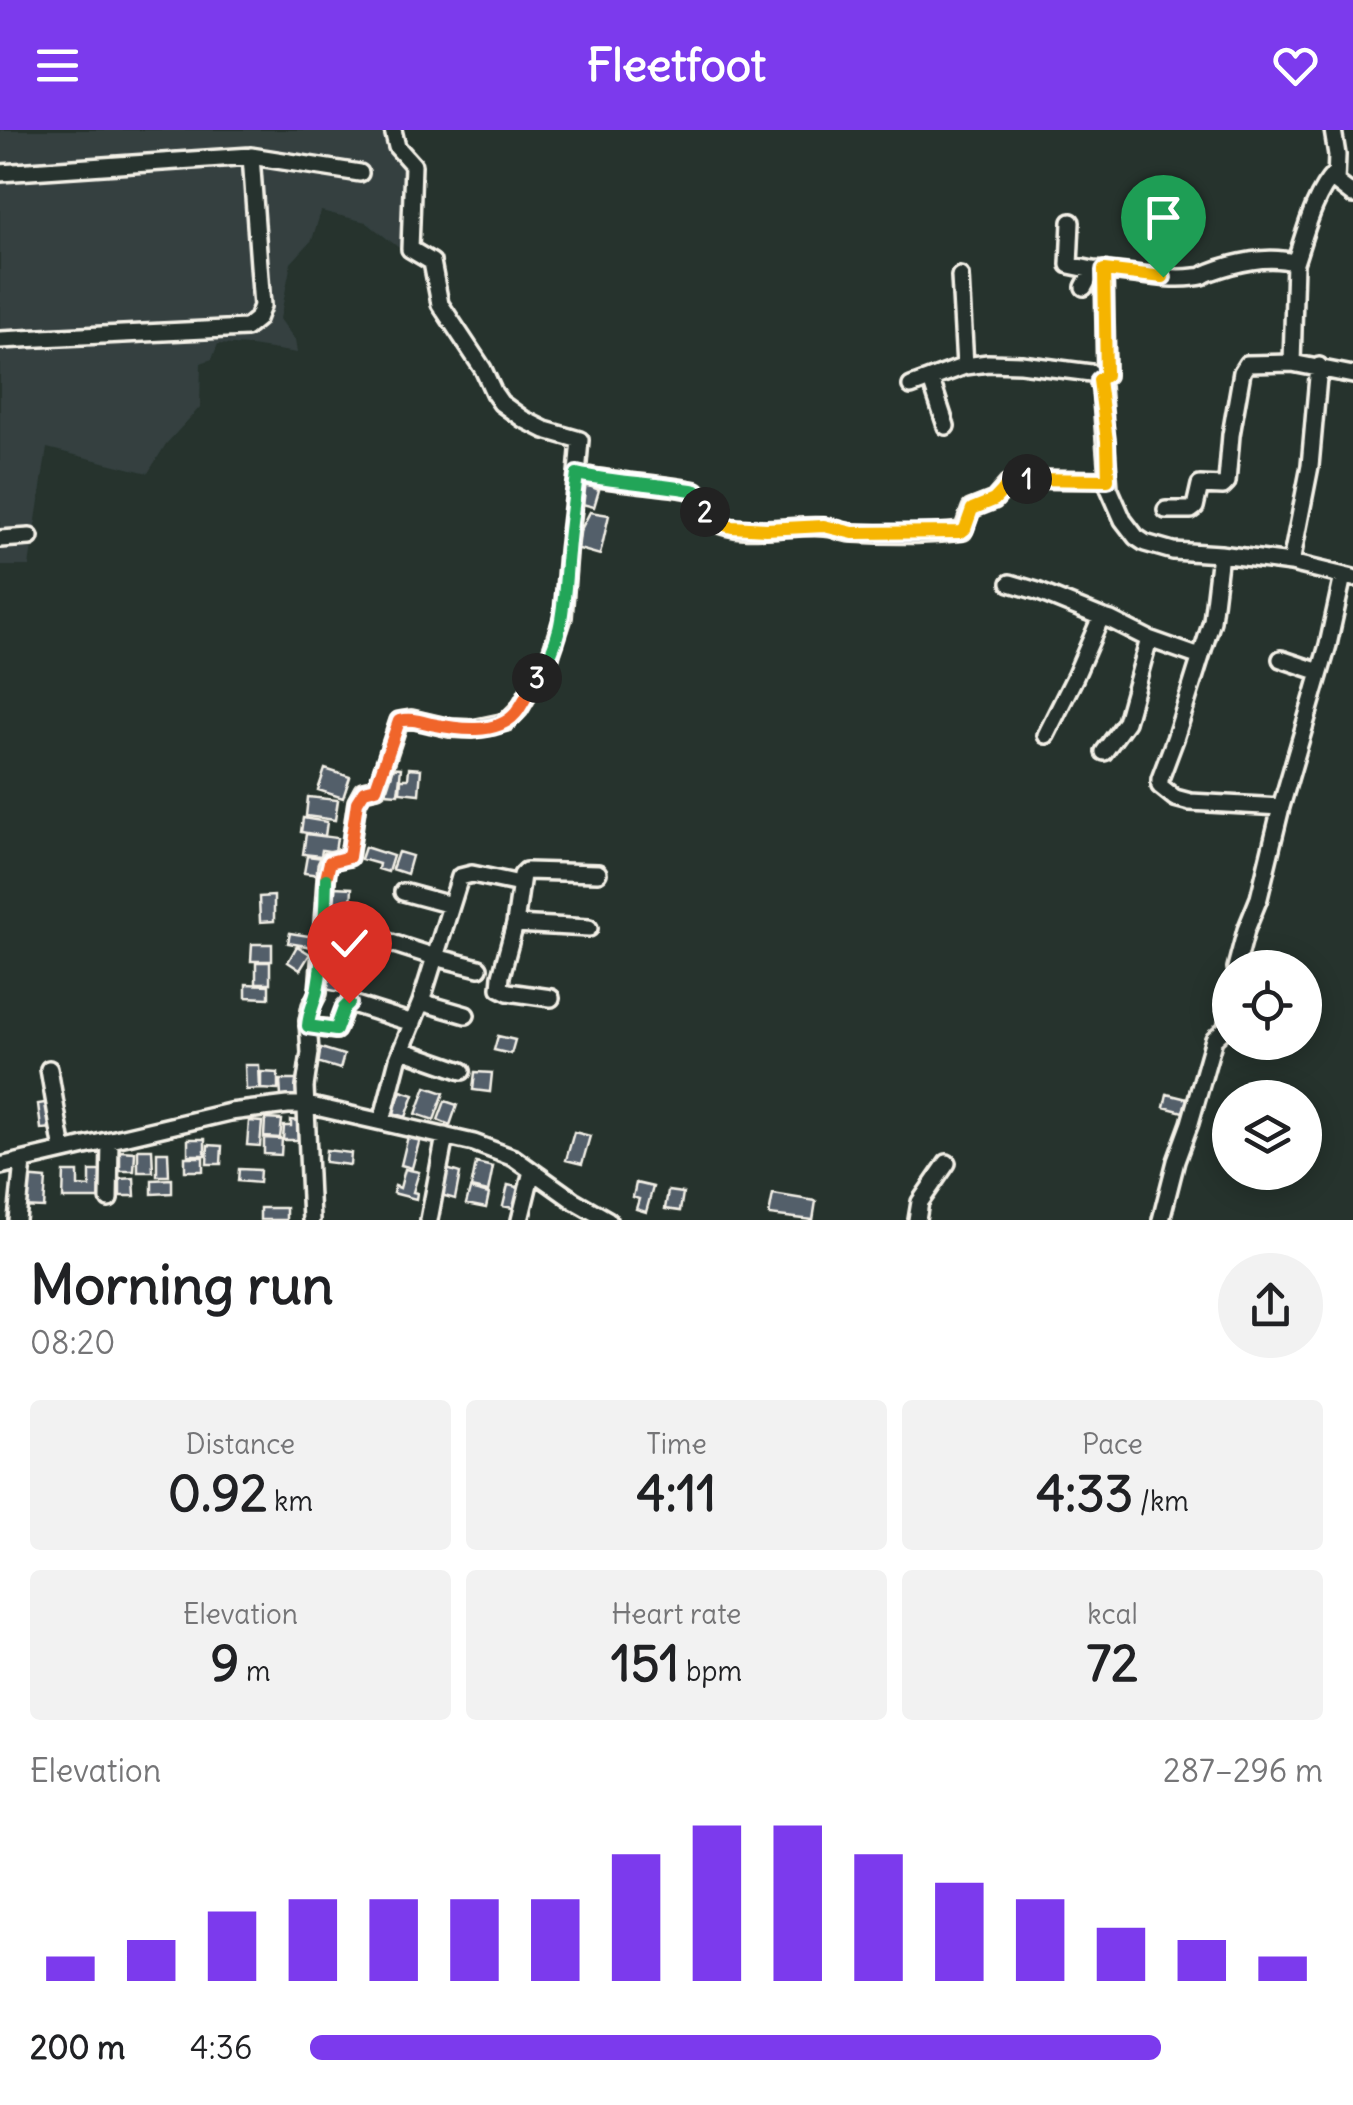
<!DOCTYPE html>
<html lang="en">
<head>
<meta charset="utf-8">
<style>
	body { margin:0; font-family:Delius,sans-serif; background:#f2f2f2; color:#202124; height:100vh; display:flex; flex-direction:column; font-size:38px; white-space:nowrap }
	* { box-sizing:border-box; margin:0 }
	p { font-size:32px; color:#757577 }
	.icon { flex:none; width:55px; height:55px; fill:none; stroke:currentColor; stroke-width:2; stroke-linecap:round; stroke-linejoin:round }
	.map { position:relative; height:1090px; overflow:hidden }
	.panel { display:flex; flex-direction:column; background:#fff; flex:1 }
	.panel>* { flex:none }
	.controls { position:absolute; left:1212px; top:820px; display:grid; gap:20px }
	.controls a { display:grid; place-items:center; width:110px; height:110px; border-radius:50%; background:#fff; box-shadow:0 5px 25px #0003; font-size:50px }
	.pin { position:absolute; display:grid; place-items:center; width:85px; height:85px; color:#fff; margin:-102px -42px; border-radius:50% 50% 50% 0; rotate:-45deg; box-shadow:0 0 10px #0007 }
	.pin .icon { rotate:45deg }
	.km { position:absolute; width:50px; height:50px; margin:-25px; border-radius:50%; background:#222; color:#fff; font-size:28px; line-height:50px; text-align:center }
	.round { display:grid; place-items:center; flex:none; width:105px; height:105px; border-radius:52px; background:#f2f2f2 }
	.summary { display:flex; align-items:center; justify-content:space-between; height:170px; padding:0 30px }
	h1 { font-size:55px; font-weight:700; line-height:75px }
	.stats { display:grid; grid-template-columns:repeat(3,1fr); gap:15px; height:170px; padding:10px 30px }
	.stats div { display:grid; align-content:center; border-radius:10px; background:#f2f2f2; text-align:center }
	.stats b { font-size:50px; font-weight:700 }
	.stats small { font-size:28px; font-weight:400 }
	.stats p { font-size:28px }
	.chart { height:280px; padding:20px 30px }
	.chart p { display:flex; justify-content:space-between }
	.chart svg { width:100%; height:180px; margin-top:10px; stroke:#7c3aed; stroke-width:6 }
	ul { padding:0 30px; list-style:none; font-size:32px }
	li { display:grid; grid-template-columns:160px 120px 1fr; align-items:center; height:75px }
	li i { height:25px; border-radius:12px; background:#7c3aed }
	header { display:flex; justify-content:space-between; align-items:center; height:130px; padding:0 30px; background:#7c3aed; color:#fff; font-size:45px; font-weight:700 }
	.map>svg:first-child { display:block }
</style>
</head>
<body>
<header><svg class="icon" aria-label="menu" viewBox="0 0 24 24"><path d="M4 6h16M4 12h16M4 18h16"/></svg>Fleetfoot<svg class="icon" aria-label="heart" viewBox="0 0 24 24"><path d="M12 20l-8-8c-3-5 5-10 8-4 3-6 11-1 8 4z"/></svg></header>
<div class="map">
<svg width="1353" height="1090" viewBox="0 0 1353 1090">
	<rect width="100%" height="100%" fill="#26332d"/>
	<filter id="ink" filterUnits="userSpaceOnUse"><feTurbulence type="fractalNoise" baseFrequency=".01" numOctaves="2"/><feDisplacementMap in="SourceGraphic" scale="20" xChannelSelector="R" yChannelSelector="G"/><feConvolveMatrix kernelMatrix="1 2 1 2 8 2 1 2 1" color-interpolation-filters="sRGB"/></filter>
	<g filter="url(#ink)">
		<path fill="#344040" d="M0 0H386L408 35 403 121 366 92 321 81 312 110 291 133 280 189 295 210 297 223 251 216 218 214 212 229 201 233 200 277 166 314 148 343 47 318 29 436H0Z"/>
		<path fill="#535e6b" stroke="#f4f1e8" stroke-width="2.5" d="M585 354 599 360 594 377 578 373Z
			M590 382 609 385 600 425 572 417Z
			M387 637 401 638 398 664 385 663Z
			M409 638 421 639 419 664 400 662 401 649H408Z
			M325 639 350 647 343 668 318 660Z
			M308 667 338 670 335 690 306 686Z
			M303 688 327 692 325 706 301 702Z
			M306 704 337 708 335 722 322 720 321 726 303 724Z
			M365 717 393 726 388 742 378 739 379 734 361 729Z
			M398 722 412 726 407 744 392 739Z
			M307 726 323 728 320 745 304 743Z
			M334 757 352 758 351 774 333 773Z
			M274 766V791L260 792 259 767Z
			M335 775 353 776 352 794 334 793Z
			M331 793 353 795 351 809 330 807Z
			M290 803 315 807 313 817 288 813Z
			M252 814H272V831H251Z
			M297 816 310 824 300 840 288 832Z
			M331 826 347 829 341 862 325 859Z
			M256 832H270V853H256Z
			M246 854 269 855V868L246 867Z
			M498 906 515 910 511 924 494 920Z
			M321 918 344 925 340 939 317 932Z
			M245 935H259L260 959 246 960Z
			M261 942 278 943V960L261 959Z
			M475 942 492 943 490 962 473 960Z
			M280 950H298L299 966 281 967Z
			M426 957 444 963 434 990 416 984Z
			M401 961 414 965 406 987 393 983Z
			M1167 964 1187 969 1183 982 1164 977Z
			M445 971 457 975 450 995 438 990Z
			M52 972 55 998 41 999 38 974Z
			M265 989 282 990 280 1008 264 1007Z
			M291 990 299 991V997H304V1010H283L284 996H291Z
			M249 991 262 992 260 1016 247 1015Z
			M409 1002 421 1005 412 1038 401 1035Z
			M574 1002 590 1006 582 1034 566 1030Z
			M264 1008 282 1009 281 1025 264 1024Z
			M188 1009H205V1025H188Z
			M208 1015 222 1016 221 1034H207Z
			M138 1019H152L153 1042H138Z
			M326 1020 351 1023 350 1035 325 1032Z
			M120 1021 135 1022 134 1041H120Z
			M157 1022H168L169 1046H157Z
			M185 1027H203V1041H185Z
			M476 1033 493 1037 488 1062 471 1058Z
			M239 1039 260 1040 259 1053 238 1051Z
			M405 1039 419 1042 413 1062 417 1063 416 1069 393 1063 395 1056 400 1058Z
			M447 1039 460 1043 455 1069 434 1063 440 1044 446 1046Z
			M90 1041H106V1069H63L64 1042H78V1056L90 1057Z
			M23 1047 46 1049 44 1078 21 1077Z
			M134 1048 135 1066H120V1049Z
			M172 1049V1063L152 1064V1050Z
			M636 1053 653 1057 646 1082 636 1079 639 1069 633 1067Z
			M508 1055 521 1058 517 1079 503 1076Z
			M470 1059 489 1064 486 1078 466 1074Z
			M668 1061 683 1063 680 1081 665 1079Z
			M773 1064 816 1071 813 1090 769 1085Z
			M260 1078H286V1090H260Z"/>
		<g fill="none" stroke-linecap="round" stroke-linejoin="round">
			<defs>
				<path id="minor" d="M393 0 397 17 413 35 410 119 432 132 440 174 483 239 494 263 501 273 523 289 545 300 580 310 577 344C617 353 656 353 696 361 707 370 702 384 715 392 740 407 795 394 824 397 834 397 843 403 854 403 889 405 928 405 963 401L971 379 994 370 1008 354 1017 349 1108 350
					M1333 0 1337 25 1336 52 1353 65
					M0 43 251 26 360 43
					M1071 92 1069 135 1093 140
					M1295 133C1305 104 1313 66 1335 43
					M960 146 965 236
					M1084 157 1093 140C1127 141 1162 151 1195 147 1207 146 1199 146 1210 142 1234 133 1270 124 1295 133L1292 233
					M0 210 246 198 257 189 262 176 251 26
					M931 250 946 296
					M1099 250 1106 245 1104 140
					M911 256 965 236 988 233 1021 234 1091 243 1096 245 1101 257 1109 358 1123 390 1136 407 1145 413 1173 421 1220 424 1291 433 1353 448
					M1166 380H1191L1195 377 1200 355 1223 356 1227 352 1231 305 1242 242 1247 234 1292 233 1353 245
					M0 409 30 407
					M1220 424 1212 491 1175 609 1160 649V656L1175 668 1190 672 1281 677
					M1291 433 1310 336 1319 236
					M1010 453 1037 461 1101 487
					M1281 529 1320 542
					M1046 605 1075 547 1101 487 1111 490 1149 509 1200 527
					M1104 622 1126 592 1149 509
					M403 762 451 775
					M515 794 589 798
					M385 811 435 827 479 838
					M1236 838 1246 800 1259 768 1281 677 1328 515 1343 446
					M551 868 508 862 500 858 501 846 515 794 522 745 526 741 598 743
					M421 872 466 885
					M308 896 336 900 345 877 349 873 413 893
					M402 920 462 941
					M49 939 63 1021
					M382 991 398 929 421 872 460 747 472 744 520 754
					M0 1036 230 982 288 975H307L474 1013 514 1028 573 1070 608 1090
					M109 1069 110 1010
					M17 1090 23 1032
					M311 1090 305 957 310 923 308 891 311 876 318 863 327 737 330 731 349 727 357 672 363 661 377 658 399 591 411 589 450 598 473 599 506 592 519 579 550 526 563 487 568 422 577 344
					M429 1090 445 1006
					M520 1090 532 1041
					M917 1090 920 1072 947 1033
					M1161 1090 1176 1031 1190 993 1214 909 1226 898 1230 878"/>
			</defs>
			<use href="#minor" stroke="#f4f1e8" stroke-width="22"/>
			<use href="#minor" stroke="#26332d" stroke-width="15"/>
		</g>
	</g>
	<g fill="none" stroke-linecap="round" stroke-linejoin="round" filter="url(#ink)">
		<defs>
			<path id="split-1" d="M1027 349 1108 350 1107 311 1099 250 1106 245 1104 140 1163 147"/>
			<path id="split-2" d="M705 382 716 393 732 397 766 399 824 396 853 403 961 402 965 399 972 379 994 370 1012 351 1027 349"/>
			<path id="split-3" d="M537 548C566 506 563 470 568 422 570 396 574 370 577 344 617 353 656 353 696 361L702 366 705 382"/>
			<path id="split-4" d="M326 749 330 732 349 727 357 672 364 661 376 658 399 591C410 588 419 591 431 594 456 599 497 606 516 583 524 573 529 559 537 548"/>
			<path id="split-5" d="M326 749C325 785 324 821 318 856 316 870 309 881 308 896L336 900 344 878 349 873"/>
		</defs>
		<use href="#split-1" stroke="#fff" stroke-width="20"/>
		<use href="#split-2" stroke="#fff" stroke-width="20"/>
		<use href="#split-3" stroke="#fff" stroke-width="20"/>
		<use href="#split-4" stroke="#fff" stroke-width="20"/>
		<use href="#split-5" stroke="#fff" stroke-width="20"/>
		<use href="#split-1" stroke="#f5b400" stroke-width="12"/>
		<use href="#split-2" stroke="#f5b400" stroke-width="12"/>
		<use href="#split-3" stroke="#22a559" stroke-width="12"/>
		<use href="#split-4" stroke="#f0652b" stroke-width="12"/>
		<use href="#split-5" stroke="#22a559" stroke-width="12"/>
	</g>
</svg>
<div class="controls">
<a><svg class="icon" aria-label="locate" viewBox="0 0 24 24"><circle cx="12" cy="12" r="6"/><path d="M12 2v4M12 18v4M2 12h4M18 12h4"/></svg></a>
<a><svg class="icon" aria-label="layers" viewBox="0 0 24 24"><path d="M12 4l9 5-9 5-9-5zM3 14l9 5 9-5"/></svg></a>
</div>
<div class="pin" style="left:1163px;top:147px;background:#1e9e55"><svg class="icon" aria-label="arrive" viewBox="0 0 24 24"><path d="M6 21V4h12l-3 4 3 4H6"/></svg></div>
<div class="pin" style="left:349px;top:873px;background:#d93025"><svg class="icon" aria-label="check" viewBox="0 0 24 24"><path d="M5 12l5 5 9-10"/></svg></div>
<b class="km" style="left:1027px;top:349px">1</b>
<b class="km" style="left:705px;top:382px">2</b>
<b class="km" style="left:537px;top:548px">3</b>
</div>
<section class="panel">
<div class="summary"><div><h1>Morning run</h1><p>08:20</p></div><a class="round"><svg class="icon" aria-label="share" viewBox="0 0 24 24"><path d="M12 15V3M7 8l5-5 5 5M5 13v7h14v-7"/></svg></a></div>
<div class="stats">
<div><p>Distance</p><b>0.92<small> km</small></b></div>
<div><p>Time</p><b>4:11</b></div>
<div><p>Pace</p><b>4:33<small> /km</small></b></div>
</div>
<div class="stats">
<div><p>Elevation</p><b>9<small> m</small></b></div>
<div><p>Heart rate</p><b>151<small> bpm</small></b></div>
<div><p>kcal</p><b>72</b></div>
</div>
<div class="chart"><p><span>Elevation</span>287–296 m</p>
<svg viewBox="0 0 160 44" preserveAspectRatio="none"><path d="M5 44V38M15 44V34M25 44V27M35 44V24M45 44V24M55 44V24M65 44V24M75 44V13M85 44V6M95 44V6M105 44V13M115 44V20M125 44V24M135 44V31M145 44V34M155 44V38"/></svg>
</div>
<ul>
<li><b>200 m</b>4:36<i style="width:84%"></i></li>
</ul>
</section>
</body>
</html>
